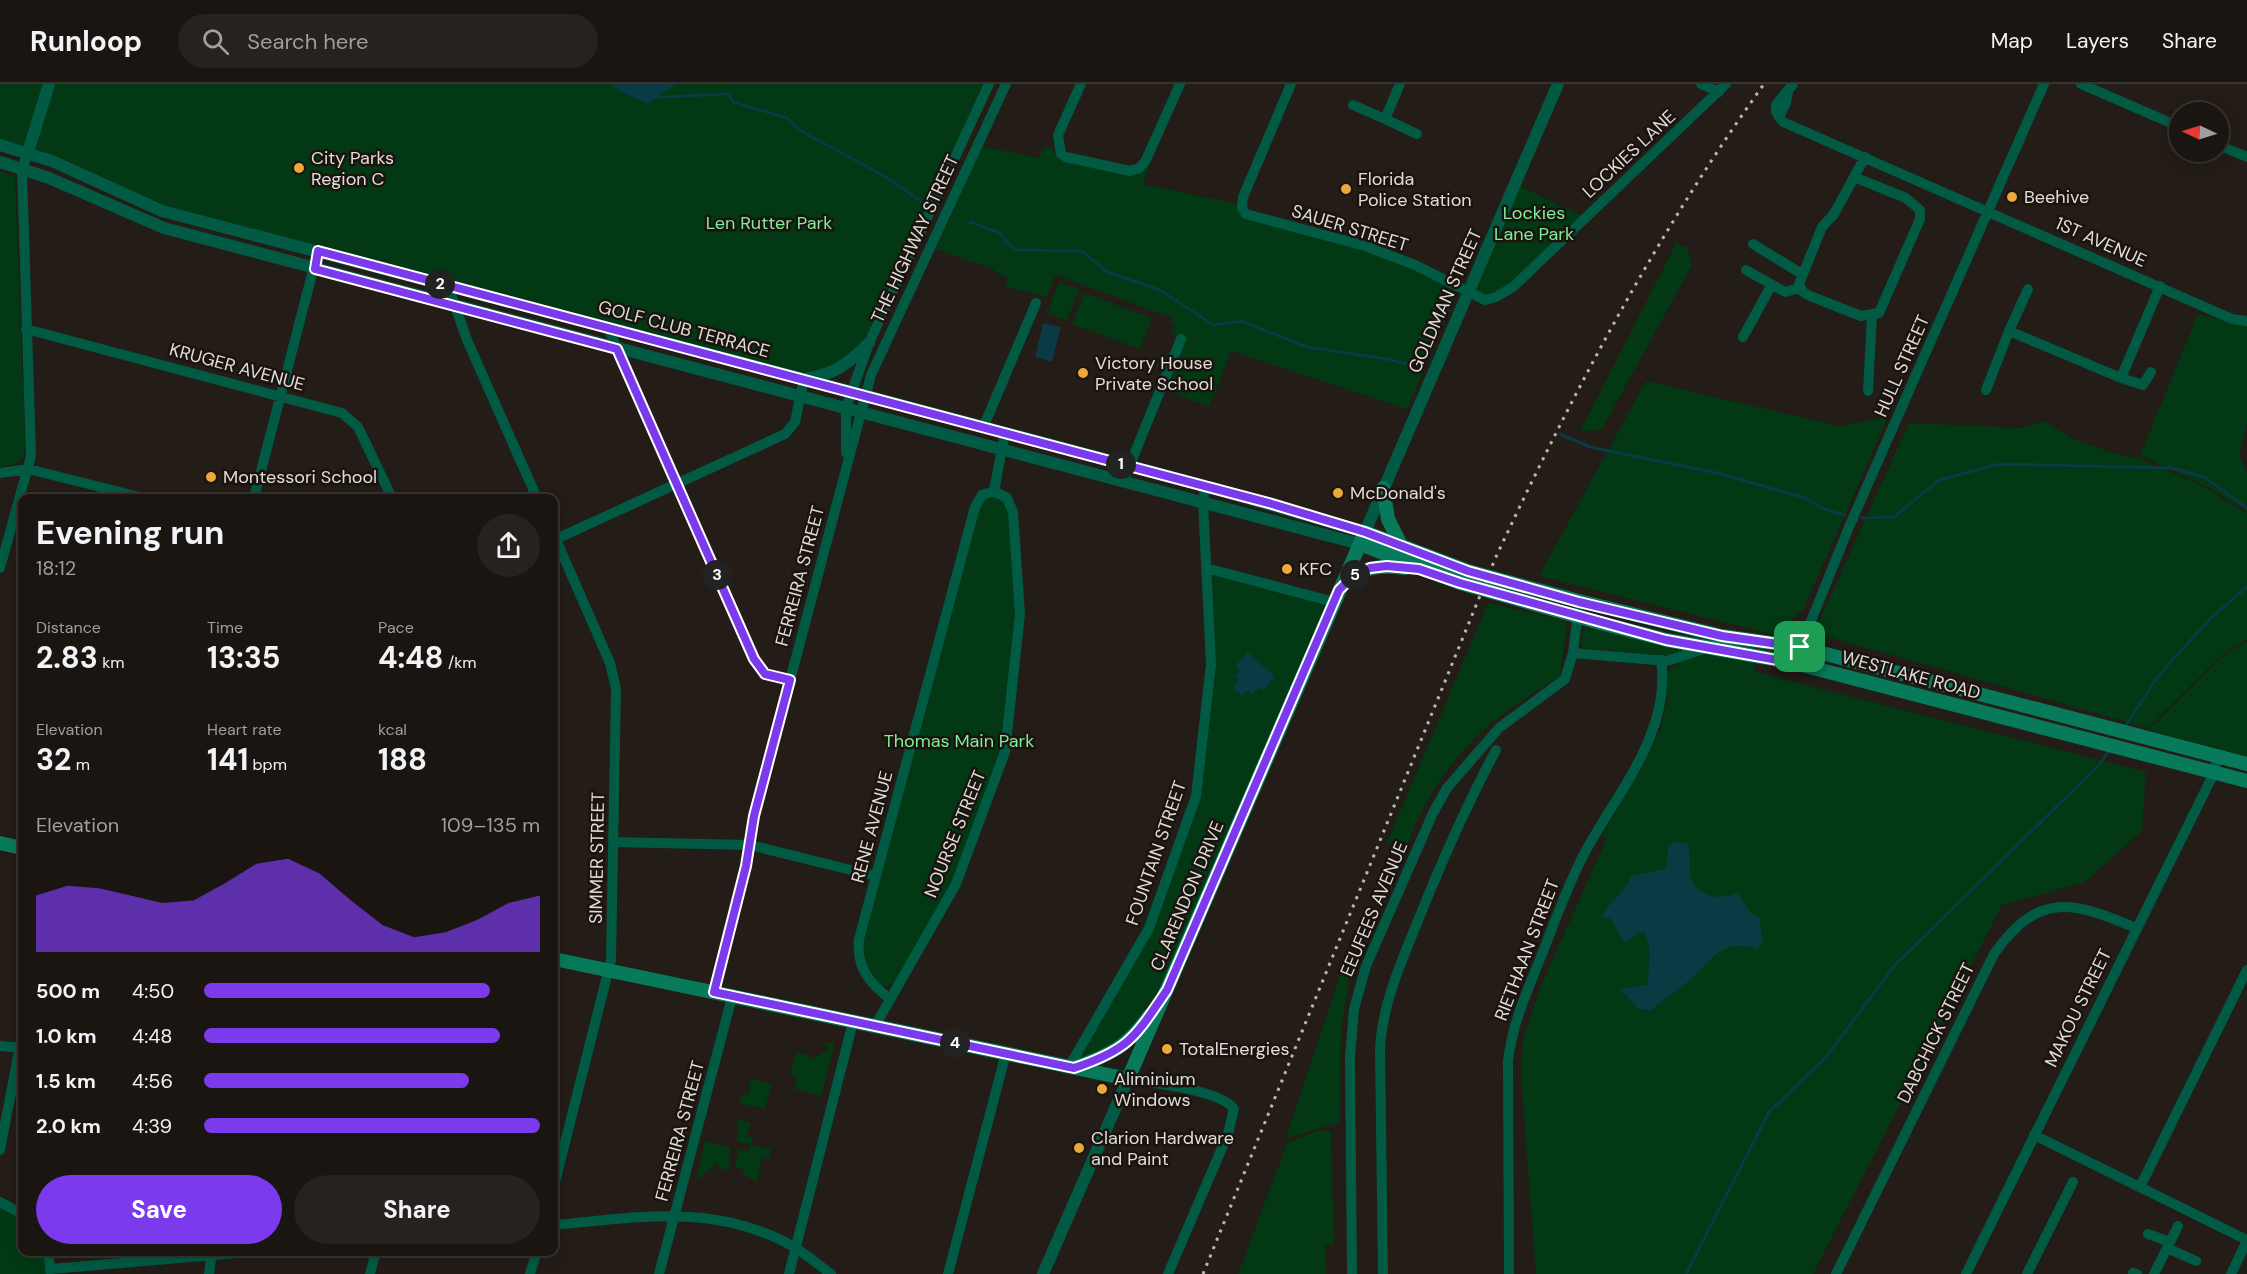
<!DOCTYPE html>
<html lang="en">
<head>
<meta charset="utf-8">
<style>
	body { margin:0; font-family:"DM Sans",sans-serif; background:#27221f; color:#f1f3f6; height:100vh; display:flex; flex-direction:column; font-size:22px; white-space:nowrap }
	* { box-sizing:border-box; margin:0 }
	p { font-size:20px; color:#9f9f9f }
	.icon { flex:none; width:33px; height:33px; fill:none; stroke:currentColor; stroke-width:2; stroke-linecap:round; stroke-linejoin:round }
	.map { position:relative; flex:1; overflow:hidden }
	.details { position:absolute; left:18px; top:410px; width:540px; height:762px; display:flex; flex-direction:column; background:#1a1511; border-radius:12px; box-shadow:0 3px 15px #0003,0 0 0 2px #383431 }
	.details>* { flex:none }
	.needle { width:39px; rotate:274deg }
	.controls { position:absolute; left:2169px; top:18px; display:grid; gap:12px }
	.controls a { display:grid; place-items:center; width:60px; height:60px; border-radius:50%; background:#1a1511; box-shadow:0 3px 15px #0003,0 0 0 2px #383431; font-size:30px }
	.pin { position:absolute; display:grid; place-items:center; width:51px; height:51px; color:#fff; margin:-26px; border-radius:12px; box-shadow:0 3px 9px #0006 }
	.km { position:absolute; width:30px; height:30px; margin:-15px; border-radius:50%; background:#222; color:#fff; font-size:16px; line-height:30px; text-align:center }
	.round { display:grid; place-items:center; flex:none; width:63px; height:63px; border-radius:32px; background:#27221f }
	.overview { display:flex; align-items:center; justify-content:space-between; height:102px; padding:0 18px }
	h1 { font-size:33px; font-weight:700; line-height:45px }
	.stats { display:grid; grid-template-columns:repeat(3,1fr); gap:9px; height:102px; padding:6px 18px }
	.stats div { display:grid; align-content:center }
	.stats b { font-size:30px; font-weight:700 }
	.stats small { font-size:16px; font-weight:400 }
	.stats p { font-size:16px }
	.chart { height:168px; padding:12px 18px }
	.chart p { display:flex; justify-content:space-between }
	.chart svg { width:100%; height:108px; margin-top:6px; fill:#7c3aed; opacity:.7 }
	.primary-button { display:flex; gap:12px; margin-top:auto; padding:12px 18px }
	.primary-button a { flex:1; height:69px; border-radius:36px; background:#7c3aed; color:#fff; font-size:24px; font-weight:700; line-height:69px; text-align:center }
	.primary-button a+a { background:#27221f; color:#f1f3f6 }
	ul { padding:0 18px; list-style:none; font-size:20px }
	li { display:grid; grid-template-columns:96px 72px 1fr; align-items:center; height:45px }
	li i { height:15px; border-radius:8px; background:#7c3aed }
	header { display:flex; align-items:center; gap:36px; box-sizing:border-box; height:84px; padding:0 30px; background:#1a1511; border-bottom:2px solid #383431 }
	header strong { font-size:28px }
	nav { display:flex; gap:33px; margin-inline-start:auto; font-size:21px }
	.search { width:420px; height:54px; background:#27221f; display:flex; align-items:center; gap:15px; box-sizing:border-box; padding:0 21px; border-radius:33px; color:#9f9f9f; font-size:22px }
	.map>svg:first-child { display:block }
</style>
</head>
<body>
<header>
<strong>Runloop</strong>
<div class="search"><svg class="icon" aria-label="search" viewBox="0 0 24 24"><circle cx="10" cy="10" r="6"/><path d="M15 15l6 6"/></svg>Search here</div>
<nav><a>Map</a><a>Layers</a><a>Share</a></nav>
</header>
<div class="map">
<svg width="2247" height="1190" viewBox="0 0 2247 1190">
	<rect width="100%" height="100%" fill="#231c17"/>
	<path fill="#023814" d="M0 0H986L866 257 849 275 813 291 164 122 60 74 30 63 0 56Z
		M982 62 1038 74 1043 64 1052 63 1055 69 1100 84 1147 82 1149 83 1143 100 1238 120 1239 125C1314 149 1388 171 1458 206L1407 325 1231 267 1209 323 1164 305 1179 253 1171 249 1175 240 1171 238 1172 234 1056 191 1046 213 1005 203 1008 194 994 188 995 186 936 165Z
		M0 87 15 93 25 352C25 376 25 378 0 383Z
		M1520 102 1583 132 1512 199 1490 212 1474 207Z
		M1676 159 1687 163 1692 181 1602 345 1580 348Z
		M1059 198 1079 205 1067 237 1047 229Z
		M1084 209 1152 234 1140 265 1072 240Z
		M2198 230 2247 241V340L2239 371 2247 388V428L2211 405 2140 371Z
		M1646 297 1839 342 1888 333 1803 526 1775 551 1539 492Z
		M2043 337 2074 355 2119 371 2139 374 2206 404 2247 430V556L2225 568 2148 644 1814 549 1909 339 2022 344Z
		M992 410 1008 419 1017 509 1002 666 955 795 895 900 882 903 870 893 861 865 979 420Z
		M1210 488 1328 519 1158 912 1132 951 1075 979 1137 873 1203 694Z
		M1488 519 1562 536 1567 541 1560 592C1544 603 1526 613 1510 625 1462 658 1424 711 1406 765L1387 759Z
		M1587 544 1593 545 1684 567 1673 572 1582 564V549Z
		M2247 558V673L2148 646 2226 569Z
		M1704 571 1754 577 1755 588 2146 688 2142 747 2085 798 2002 821 1813 1190H1536L1521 993 1523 955 1542 899 1607 754 1602 752 1660 647 1667 617 1668 587 1683 576Z
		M1341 889 1350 890 1341 946 1340 1039 1286 1054Z
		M826 959H835L821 1012 795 1005 796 992 790 990 796 969 807 971 811 976 828 965 824 960Z
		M751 995 772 1000 765 1025 739 1019 743 1011H748Z
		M738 1035 751 1039 747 1049 748 1052 753 1053 751 1061 771 1065 769 1073H762L757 1098 743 1090V1086L735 1083 739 1065 749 1067 750 1060 737 1057Z
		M1317 1047H1331L1334 1161H1325L1326 1190H1238L1287 1059Z
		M705 1057 731 1064 728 1078 730 1080 729 1085 724 1087 717 1079 696 1097Z
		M0 1121 22 1134V1167H45L48 1190H0Z"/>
	<path fill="#0b3944" d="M612 0H676L648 20 619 7Z
		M1043 239 1061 243 1052 278 1035 273Z
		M1248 568 1275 593 1263 607 1259 603 1253 610 1248 606 1242 612 1233 604 1239 596 1235 592 1240 585 1236 581Z
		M1674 757 1688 760C1692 772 1688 785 1691 794 1698 814 1720 816 1737 809L1751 829 1759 834 1763 857 1757 865C1720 854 1713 876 1689 897 1676 907 1663 915 1651 927L1638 924 1620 905 1647 901C1649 885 1653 860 1643 847L1624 859 1611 835 1601 832C1611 817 1624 809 1631 792L1666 785 1668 763Z"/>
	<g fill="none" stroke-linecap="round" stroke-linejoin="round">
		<path stroke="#0b3944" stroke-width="3" d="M660 13 729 10 733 18 787 34 801 47 886 93 928 122
			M970 138 1000 149 1006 158 1017 166 1082 167 1107 188 1160 206 1213 241 1241 237 1307 263 1387 275 1420 284
			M1560 350 1590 363 1717 389 1805 414 1824 425 1845 431
			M1862 434 1894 433 1939 396 2000 380 2172 384 2204 393 2247 424
			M2124 644 2158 592 2210 535 2247 503
			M1686 1190 1769 1028 1827 972 1894 882 2098 682 2109 667"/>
		<path stroke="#015b44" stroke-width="10" d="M1081 0 1058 51 1061 70 1066 73 1130 87 1139 84 1145 78 1180 0
			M1291 0 1243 113 1242 124 1246 130 1365 162 1415 181 1485 216 1496 213 1513 203 1726 0
			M1701 0 1719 8
			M1793 0 1776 21V28L1783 38 2232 235 2247 237
			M2081 0 2180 43
			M1353 21 1385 35 1400 0
			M1779 33 1786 19 1788 7
			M1385 35 1417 50
			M2218 61 2247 73
			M1854 93 1906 114 1920 126V135L1879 229 1861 232 1810 212 1803 208 1799 200 1822 143 1834 130 1865 73
			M1753 160 1802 190
			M1746 186 1785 208 1800 204
			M448 202 467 256 537 414
			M2028 205 2009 247 2121 294
			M608 244 754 575 765 590 790 596
			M26 245 342 329 358 343 392 414
			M1743 253 1771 202
			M2151 288 2143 301 2121 294 2160 202
			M1986 306 2009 247
			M1868 307 1872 232
			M983 344 1036 219
			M846 369V324L869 259 989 0
			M0 389 28 385 144 414
			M1123 398 1181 255
			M254 414 318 167
			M554 451 610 579 616 605 611 876 554 1102
			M554 456 785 350 795 338 804 295
			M0 484 31 372 22 85 28 68
			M1206 484 1334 518
			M1573 569 1667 577 1707 564
			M1794 579 1849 443 2044 0
			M613 758 750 761 875 792
			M714 908 746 782 754 732 871 291 1006 0
			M890 915C869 899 856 883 859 855L975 423 982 411 994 407
			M875 942 956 800 1005 668 1020 530 1013 428 1007 414 994 407 1005 349
			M0 962 22 964
			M1069 983 1149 844 1196 712 1211 580 1203 418 1205 402
			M1128 995C1152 999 1221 1006 1234 1025L1228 1050 1168 1190
			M2034 1051 2247 1156
			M0 1066 22 951
			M2140 1103 2247 886
			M0 1118 22 1130
			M554 1141C634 1134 709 1119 785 1158 802 1166 816 1179 831 1190
			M2148 1150 2170 1158
			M2167 1164 2196 1177
			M48 1167 51 1190
			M51 1185 261 1167
			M2133 1189 2137 1190
			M209 1190 212 1167
			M370 1190 376 1167
			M530 1190 537 1167
			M659 1190 732 913
			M789 1190 853 938
			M948 1190 1006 969
			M1352 1190 1350 974 1354 925 1366 882 1433 729 1447 704 1499 644 1565 595 1573 569 1578 527
			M1383 1190 1380 966C1382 919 1402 877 1419 834 1442 777 1467 720 1496 666
			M1509 1190 1508 978C1512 938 1530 901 1544 865 1556 834 1568 801 1583 772 1615 711 1672 649 1661 576
			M1836 1190 1994 870C2039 806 2074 818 2136 844
			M1966 1190 2214 689 2218 672
			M2027 1190 2073 1098
			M2154 1190 2178 1142
			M2231 1190 2247 1157"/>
		<path stroke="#015b44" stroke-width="12" d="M0 61 52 77 162 127 804 295 1205 402 1365 448 1558 0
			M28 68 49 0
			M0 78 49 94 164 144 1360 460
			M808 294C835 291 851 277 869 259
			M1043 1190 1128 995"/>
		<path stroke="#087a5c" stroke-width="14" d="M1383 404 1388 435 1401 461
			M1360 460 1460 499 1604 540 1667 556 1794 579 2247 697
			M1343 501C1360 482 1383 481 1405 484
			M0 759 22 764
			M554 875 1128 995 1365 448 1468 487 1579 517 1722 552 1799 563 2247 680
			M1076 983C1110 971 1128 962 1149 932"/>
		<path stroke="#bbb6b2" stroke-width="3" stroke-dasharray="3 6" stroke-linecap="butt" d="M1203 1190 1495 475C1572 310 1657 149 1764 0"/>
	</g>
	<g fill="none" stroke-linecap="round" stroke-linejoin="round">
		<defs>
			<path id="route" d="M318 167 1272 420 1365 448 1468 487 1579 518 1722 552 1800 563 1794 579 1666 556 1460 499 1419 485 1387 482 1370 484 1352 493 1339 506 1167 906C1135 953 1130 965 1074 984L714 908 746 782 754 732 790 596 765 590 754 575 617 265 315 185Z"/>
		</defs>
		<use href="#route" stroke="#fff" stroke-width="12"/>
		<use href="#route" stroke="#7c3aed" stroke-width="8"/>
	</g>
	<g fill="#eba939" stroke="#1a130e" stroke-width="2">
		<circle cx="299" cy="84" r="6"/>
		<circle cx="1346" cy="105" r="6"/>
		<circle cx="2012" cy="113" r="6"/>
		<circle cx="1083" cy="289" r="6"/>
		<circle cx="211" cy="393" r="6"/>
		<circle cx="1338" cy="409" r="6"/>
		<circle cx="1287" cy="485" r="6"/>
		<circle cx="1167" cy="965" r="6"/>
		<circle cx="1102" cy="1005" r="6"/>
		<circle cx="1079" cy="1064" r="6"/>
	</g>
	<g text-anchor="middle" stroke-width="5" stroke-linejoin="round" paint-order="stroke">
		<g font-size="18" fill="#e1dcd9" stroke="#1a130e">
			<text transform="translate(1629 70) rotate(-43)" y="6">LOCKIES LANE</text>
			<text transform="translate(1350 144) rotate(17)" y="6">SAUER STREET</text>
			<text transform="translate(915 155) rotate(-65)" y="6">THE HIGHWAY STREET</text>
			<text transform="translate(2101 158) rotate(24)" y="6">1ST AVENUE</text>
			<text transform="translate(1445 217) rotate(-66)" y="6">GOLDMAN STREET</text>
			<text transform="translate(684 245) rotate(15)" y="6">GOLF CLUB TERRACE</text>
			<text transform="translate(1902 282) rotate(-66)" y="6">HULL STREET</text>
			<text transform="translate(237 283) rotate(15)" y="6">KRUGER AVENUE</text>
			<text transform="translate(800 492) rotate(-75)" y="6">FERREIRA STREET</text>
			<text transform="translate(1911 591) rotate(15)" y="6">WESTLAKE ROAD</text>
			<text transform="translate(872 743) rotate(-75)" y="6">RENE AVENUE</text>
			<text transform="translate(955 750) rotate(-68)" y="6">NOURSE STREET</text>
			<text transform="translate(1156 769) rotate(-71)" y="6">FOUNTAIN STREET</text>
			<text transform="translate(597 774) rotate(-89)" y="6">SIMMER STREET</text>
			<text transform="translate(1187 812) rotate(-67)" y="6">CLARENDON DRIVE</text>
			<text transform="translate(1374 825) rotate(-67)" y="6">EEUFEES AVENUE</text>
			<text transform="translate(1527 866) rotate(-69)" y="6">RIETHAAN STREET</text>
			<text transform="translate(2078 924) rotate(-64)" y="6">MAKOU STREET</text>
			<text transform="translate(1936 949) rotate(-64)" y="6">DABCHICK STREET</text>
			<text transform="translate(680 1047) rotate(-75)" y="6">FERREIRA STREET</text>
		</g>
		<g font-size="18" fill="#e1dcd9" stroke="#1a130e" text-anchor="start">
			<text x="311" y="80">City Parks<tspan x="311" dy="21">Region C</tspan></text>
			<text x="1358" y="101">Florida<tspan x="1358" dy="21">Police Station</tspan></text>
			<text x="2024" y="119">Beehive</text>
			<text x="1095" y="285">Victory House<tspan x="1095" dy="21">Private School</tspan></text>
			<text x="223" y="399">Montessori School</text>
			<text x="1350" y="415">McDonald's</text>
			<text x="1299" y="491">KFC</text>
			<text x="1179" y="971">TotalEnergies</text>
			<text x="1114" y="1001">Aliminium<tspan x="1114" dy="21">Windows</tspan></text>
			<text x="1091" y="1060">Clarion Hardware<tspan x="1091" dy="21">and Paint</tspan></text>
		</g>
		<g font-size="18" fill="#80ee98" stroke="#1a130e">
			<text x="1534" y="135">Lockies<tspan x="1534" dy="21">Lane Park</tspan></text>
			<text x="769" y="145">Len Rutter Park</text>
			<text x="959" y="663">Thomas Main Park</text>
		</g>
	</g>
</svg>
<div class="controls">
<a><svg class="needle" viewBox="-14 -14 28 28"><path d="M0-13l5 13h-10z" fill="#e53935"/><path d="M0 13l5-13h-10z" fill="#9f9f9f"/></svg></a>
</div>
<div class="pin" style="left:1800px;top:563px;background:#1e9e55"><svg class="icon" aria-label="arrive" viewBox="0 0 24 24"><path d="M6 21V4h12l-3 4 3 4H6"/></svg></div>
<b class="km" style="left:1121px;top:380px">1</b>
<b class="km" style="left:440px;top:200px">2</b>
<b class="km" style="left:717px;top:491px">3</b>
<b class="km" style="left:955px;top:959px">4</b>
<b class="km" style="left:1355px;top:491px">5</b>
<section class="details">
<div class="overview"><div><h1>Evening run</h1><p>18:12</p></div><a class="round"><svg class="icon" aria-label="share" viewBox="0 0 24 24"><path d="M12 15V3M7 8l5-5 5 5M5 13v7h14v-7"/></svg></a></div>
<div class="stats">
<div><p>Distance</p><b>2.83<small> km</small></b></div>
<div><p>Time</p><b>13:35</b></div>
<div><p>Pace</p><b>4:48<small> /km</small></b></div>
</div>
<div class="stats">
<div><p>Elevation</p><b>32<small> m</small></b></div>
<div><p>Heart rate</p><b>141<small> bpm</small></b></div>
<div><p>kcal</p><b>188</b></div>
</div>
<div class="chart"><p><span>Elevation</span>109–135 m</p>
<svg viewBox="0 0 160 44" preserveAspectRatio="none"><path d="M0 44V21L10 17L20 18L30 21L40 24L50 23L60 16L70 8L80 6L90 12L100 23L110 33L120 38L130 36L140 31L150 24L160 21V44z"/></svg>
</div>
<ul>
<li><b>500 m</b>4:50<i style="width:85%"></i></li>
<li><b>1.0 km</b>4:48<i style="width:88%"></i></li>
<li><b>1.5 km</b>4:56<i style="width:79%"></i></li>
<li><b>2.0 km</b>4:39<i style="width:100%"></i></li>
</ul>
<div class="primary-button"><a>Save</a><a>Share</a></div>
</section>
</div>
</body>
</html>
